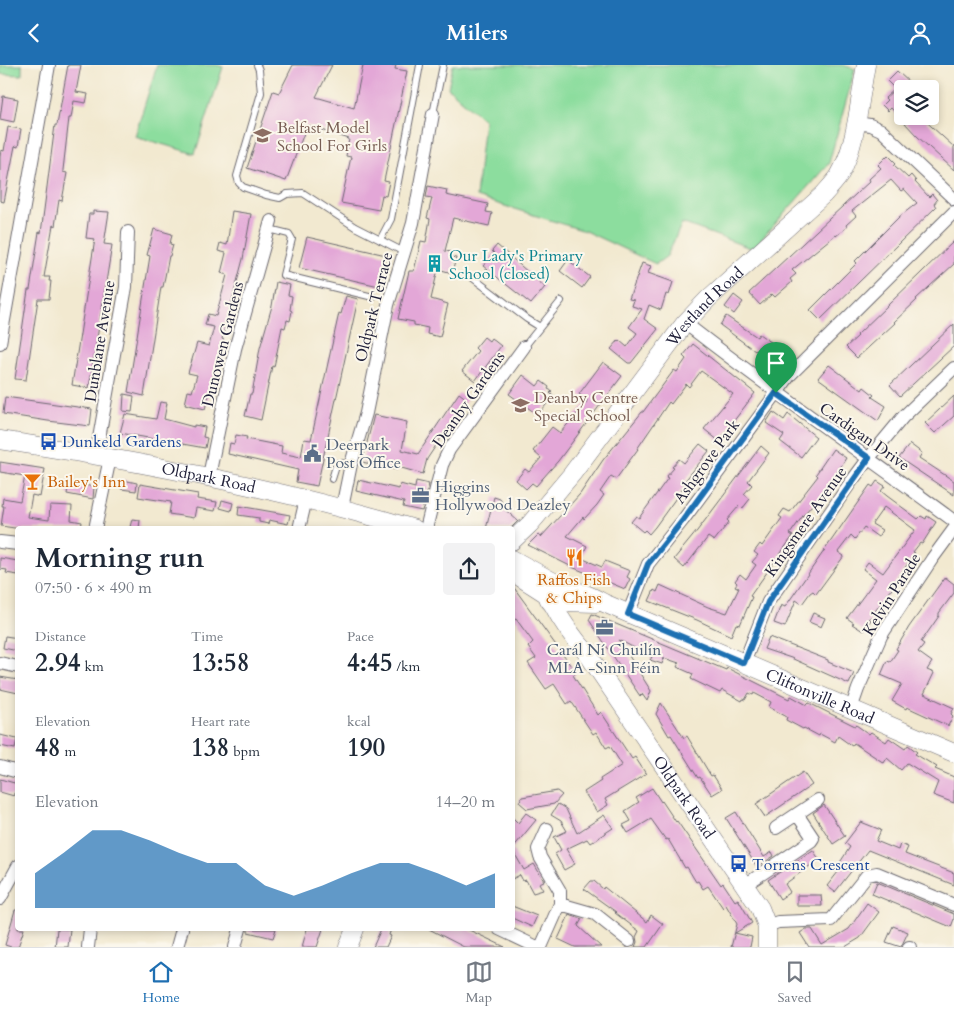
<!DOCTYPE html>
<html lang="en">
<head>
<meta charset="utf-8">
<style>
	body { margin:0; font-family:Cardo,serif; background:#f2f2f3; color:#1f2937; height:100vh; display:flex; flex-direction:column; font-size:19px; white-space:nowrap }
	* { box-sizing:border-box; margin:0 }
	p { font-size:16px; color:#747a83 }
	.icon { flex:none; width:28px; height:28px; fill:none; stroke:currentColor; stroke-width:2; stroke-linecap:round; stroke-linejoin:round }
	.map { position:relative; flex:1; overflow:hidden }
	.panel { position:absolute; left:15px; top:461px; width:500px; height:405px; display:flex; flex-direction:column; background:#fff; border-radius:5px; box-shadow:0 2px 8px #0003 }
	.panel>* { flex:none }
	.tools { position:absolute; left:894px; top:15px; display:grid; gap:10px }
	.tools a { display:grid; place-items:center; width:45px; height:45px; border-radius:5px; background:#fff; box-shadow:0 2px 8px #0003; font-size:25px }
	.pin { position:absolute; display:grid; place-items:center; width:42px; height:42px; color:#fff; margin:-51px -21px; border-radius:50% 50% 50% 0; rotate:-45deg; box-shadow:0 0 5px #0007 }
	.pin .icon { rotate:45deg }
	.round { display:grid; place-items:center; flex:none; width:52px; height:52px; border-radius:5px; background:#f2f2f3 }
	.overview { display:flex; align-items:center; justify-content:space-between; height:85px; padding:0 20px }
	h1 { font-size:28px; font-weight:700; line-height:38px }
	.stats { display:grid; grid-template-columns:repeat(3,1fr); gap:8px; height:85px; padding:5px 20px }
	.stats div { display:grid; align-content:center }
	.stats b { font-size:25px; font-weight:700 }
	.stats small { font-size:14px; font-weight:400 }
	.stats p { font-size:14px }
	.chart { height:140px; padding:10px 20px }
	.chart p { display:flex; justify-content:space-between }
	.chart svg { width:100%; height:90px; margin-top:5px; fill:#1f6fb2; opacity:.7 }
	header { display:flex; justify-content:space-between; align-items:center; height:65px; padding:0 20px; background:#1f6fb2; color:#fff; font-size:22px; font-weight:700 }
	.tabs { display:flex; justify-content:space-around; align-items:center; height:70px; border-top:1px solid #e0e1e3; background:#fff; font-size:14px; color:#747a83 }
	.tabs a { display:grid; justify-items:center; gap:2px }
	.tabs .on { color:#1f6fb2 }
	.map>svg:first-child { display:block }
</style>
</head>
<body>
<header><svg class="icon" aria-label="back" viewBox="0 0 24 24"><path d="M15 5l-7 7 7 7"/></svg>Milers<svg class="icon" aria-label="person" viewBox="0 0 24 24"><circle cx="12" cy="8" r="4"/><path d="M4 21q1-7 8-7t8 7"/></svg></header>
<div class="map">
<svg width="954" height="882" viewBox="0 0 954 882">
	<rect width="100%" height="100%" fill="#fbf7ec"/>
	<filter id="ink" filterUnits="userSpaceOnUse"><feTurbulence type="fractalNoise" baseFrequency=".02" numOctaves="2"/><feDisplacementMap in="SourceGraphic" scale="10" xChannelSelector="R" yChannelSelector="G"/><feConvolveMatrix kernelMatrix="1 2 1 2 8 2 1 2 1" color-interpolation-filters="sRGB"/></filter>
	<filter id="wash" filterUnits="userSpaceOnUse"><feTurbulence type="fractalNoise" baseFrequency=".0096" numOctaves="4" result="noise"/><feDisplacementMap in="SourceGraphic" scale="20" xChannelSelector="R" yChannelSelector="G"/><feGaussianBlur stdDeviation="1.12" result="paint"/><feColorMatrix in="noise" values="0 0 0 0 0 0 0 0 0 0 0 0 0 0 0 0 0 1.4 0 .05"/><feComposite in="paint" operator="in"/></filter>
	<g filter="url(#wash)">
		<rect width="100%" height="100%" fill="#f2e9d0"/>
		<path fill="#8cdd9e" stroke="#57806c" d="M0 0H22V10L0 9Z
			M157 0H217L223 2 195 89 135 71Z
			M453 0H843L855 4 829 98 753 184 682 158 667 191 656 199 585 166 476 132 484 55 448 23Z"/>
		<g id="blocks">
			<path fill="#e3a7d7" d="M68 0H81L76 27 88 29 86 38 74 36 71 53H69L63 105V107L67 108 62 136 59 135 55 161 53 160 44 212H50L49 216H51L49 234H38L26 315 15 314 28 225H30L39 167 41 168 55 60H57Z
				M293 0H332L316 32 354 43 363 0H396L395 4 407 6 384 116 389 117 386 131 382 130 379 145 341 138 351 92 346 91 349 74 307 60 286 116 247 103 273 26 279 28Z
				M897 6 911 19 906 24H902V51H920L954 82V105L917 71 891 43 888 46 882 40 887 35 885 33 895 24 887 16Z
				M3 31 18 34 14 57 0 54Z
				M8 62 21 64 18 82 15 81 4 137 0 136V92L1 85 4 86Z
				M888 90 896 98 894 100 908 113 911 110 916 116 915 117 929 132 932 129 937 135 934 139 936 142 820 255 810 245 857 198 855 196 899 152 917 138 904 124 901 126 891 115 852 146 856 151 846 160 847 162 836 171 835 170 792 205 796 209 790 214 792 217 775 232 772 229 760 240 749 228 870 116 869 114 881 103 878 100Z
				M428 121 447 125 446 130 488 139 486 147 492 148 489 161 453 153 445 186 452 187 451 192 456 193 452 208 438 204 431 234 448 239 440 272 427 269 428 263 414 260V257L398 254 409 206H414L421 176 426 177 430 154 427 153 432 133 426 132Z
				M93 146 109 147 104 179 112 180 89 323 72 320 95 174 86 173 89 149H93Z
				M232 146 251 149 243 194 222 274 224 275 205 344 185 339 188 326 192 327 197 310 188 308 197 278 209 281 214 262 205 260 208 249 216 251 227 210 221 208 226 188 218 186 220 178 227 180Z
				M154 164 172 169 170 179 173 180 170 191H169L163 222H161L144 331 128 327 150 191 147 190Z
				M307 172 386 190 379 221 299 203Z
				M954 176V199L916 234 917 235 894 257 895 258 857 293 846 282 858 271 857 270Z
				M497 180 545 222 531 239 483 201 494 188 492 186Z
				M568 195 590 212 582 223 560 206Z
				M642 198 651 201 648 208 673 217 669 230 666 229 661 245 649 240 644 254 658 264 631 298H628L611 284 619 275 627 282 637 268 629 262 642 244 632 241 634 235 629 234Z
				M276 217 290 220 288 230 292 231 290 245 292 246 290 256 287 255 285 263 282 262 274 302 272 301 261 355 245 351 250 329H252L260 283 272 241Z
				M734 230 743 237 734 249 725 242Z
				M346 231 358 234 317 421 296 417 298 405 228 389 230 378 234 379 236 370 247 372 246 374 282 381 281 388 301 392 304 374 311 375 339 248 341 249Z
				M726 251 757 272 759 269 784 286 781 290 784 293 777 302 756 285 755 286 720 260Z
				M954 259V281L900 331 890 320Z
				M484 272 489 276 491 273 501 281 475 316 462 306 478 286 475 283Z
				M693 279 755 328 733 357 734 358 719 376 704 364 733 329 701 306 689 322 686 319 671 339 669 337 637 384H638L616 414 611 411 600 427 604 430 597 440 584 454 583 452 567 471 587 481 581 493 602 502 605 496 630 506 627 512 630 514 625 524 572 502 528 480 538 470 541 472 580 429 603 395 642 347H643L674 305 677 307 686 294 683 291Z
				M603 297 622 311 558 396 536 421 532 418 526 424 516 415 525 404 529 407 541 393 533 386 552 362 560 368 586 338 587 335 579 329Z
				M829 300 862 325 864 322 874 330 872 332 886 341 878 356 818 313Z
				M523 310 537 321 541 316 549 322 548 324 552 326 550 328 553 331 538 350 509 329Z
				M459 328 467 334 427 394 423 409 398 402 397 405 362 397 374 350 407 357 402 385 418 389Z
				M124 329 134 331 132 347 123 346Z
				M954 331V351L935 368 925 358Z
				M5 332 92 344 90 361 48 356 3 349Z
				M160 337 167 338 164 354 194 362V360L205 362 203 372 207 373 205 383 120 368 125 349 156 354Z
				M773 347 784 355 788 349 816 372 801 392 780 376 784 370 766 358Z
				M700 379 709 386 684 417 686 419 655 462 649 469 645 465 643 467 631 457 636 451 639 453 668 413 666 412 674 403 672 402 679 394 684 398Z
				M910 379 922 388 919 393 954 416V430L899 393Z
				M761 381 769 388 748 416 752 420 744 429 750 434 742 444 739 441 727 455 729 457 714 476 708 472 684 503 674 494 697 466Z
				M833 384 846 393 828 422 805 448 790 469 793 471 750 531 752 532 740 560 736 559 731 571 697 555 649 536 654 525 657 527 660 520 708 542 727 548 739 523 735 521 737 518 735 516 740 509 746 514 756 500 752 497 758 490 754 487 760 479 762 481 782 453 779 451 784 444 790 447 818 411 816 409Z
				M0 397 45 404 40 432 32 430 28 452 49 455 50 440 72 441 71 455 82 457 81 464H21L1 461 4 441H2L3 433 20 436 25 411 0 407Z
				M123 415 137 418 136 426 121 424Z
				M358 415 399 424 400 419 415 423 416 416 429 419 422 446 403 442 404 437 356 426Z
				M877 416 885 421 881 426 887 431 918 454 921 451 926 454 927 451 936 457 922 479 920 478 913 487 915 488 894 519 895 520 869 554 871 555 863 566 852 559 854 558 847 553 876 514 863 504 868 497 883 508 915 465 884 442 872 459 882 465 878 472 864 462 855 474 851 470 838 487 844 491 816 529 813 526 810 528 802 539 796 535 785 562 774 558 781 540 785 542 870 420 873 422Z
				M69 417 94 422 93 434 67 429Z
				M140 419 198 429 197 434 217 437 215 446 196 443 194 453 169 449 171 437 138 432Z
				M494 432 500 434 503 439 502 442 518 456 510 464H486Z
				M222 435 233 438 231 446 220 443Z
				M239 441 290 450 288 459 269 455 268 459 259 457V453L238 450Z
				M132 454 140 455 139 463 130 462Z
				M0 493 18 496V510L6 508 7 505 0 504Z
				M945 512 954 519V528L939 548V551L921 577 924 579 918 587 932 597 927 605 934 608 924 629 954 643 951 649 953 651 948 661 907 642 906 644 892 636 902 619 881 610 887 596 890 597 898 585 896 584 909 562Z
				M512 520 566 594 576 608 573 610 598 650 601 647 632 694 635 692 646 709 605 734 608 740 597 747 584 727 601 716 600 714 622 700 610 681 606 683 596 667 593 669 571 636 567 639 554 619 546 624 528 598 536 593 528 582 533 577 516 554 512 556Z
				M813 548 825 553 821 562 809 557Z
				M592 549 726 605 727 603 789 634 791 631 807 640 809 638 855 661 856 660 869 669 871 667 886 677 889 673 905 684 908 680 917 687 915 689 937 702 935 704 954 712V738L933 730 938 717 907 698 901 705 887 693 884 698 854 678 852 681 838 671 835 677 820 669 819 671 804 663 803 664 786 655 787 652 769 642 771 637 754 628 753 630 749 628 745 635 743 634 742 636 722 625 720 628 691 614 693 609 677 602 679 598 664 593 662 599 650 595 652 592 619 575 651 626 647 636 642 629 640 631 589 555Z
				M5 571 18 573V586L3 583Z
				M769 572 828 595V597L854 608 849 619 791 593 764 584Z
				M0 612 18 615V628L0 624Z
				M661 638 684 673 687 671 711 711 713 710 722 724 712 730 700 712 698 713 671 670 669 671 656 649Z
				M0 670 17 674 15 684 0 681Z
				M803 707 812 720 765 752 756 739Z
				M0 714 18 719V729L14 728V731L0 727Z
				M652 723 661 737 662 736 676 757 677 756 721 820 723 818 735 836 738 834 752 858 735 868 752 872 750 882H731L737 859 726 840 723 843 708 821 703 824 698 816 696 817 687 802 685 803 668 774 666 775 651 754 628 768 623 760 631 756 625 746 639 737 636 733Z
				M557 726 562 730 554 739 527 744 519 737 522 732Z
				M558 739 566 744 577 768 604 750 613 763 590 778 587 774 566 784 575 799 564 805 555 789 561 785 554 772 567 766 561 756 551 750Z
				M824 740 845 771 833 779 813 748Z
				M736 747 764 792 772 787 774 791 757 802 726 753Z
				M526 748 536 755 512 784V752L518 758Z
				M861 757 881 765 876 776 898 785 900 779 908 782 905 789 954 808V820L868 785 835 827 827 821 842 802 839 799 850 782 845 778Z
				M512 784 524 805 534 799 544 816 539 818 543 825 533 828 526 815 523 816 520 810 512 814Z
				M813 785 819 794 785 819 790 827 780 834 768 815Z
				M591 816H594L603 824 604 822 647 857 651 850 663 859 647 882H635L637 877 636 872 639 866 615 848 616 847 584 824Z
				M877 817 954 849V854L951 862 872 829Z
				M797 830H821L822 841H797Z
				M867 838 879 847 860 873 845 882H809L800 868 806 864H812L822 880 849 864Z
				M512 841 537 851 532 862 512 853Z
				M15 845H18V864H24L18 882H11L5 880Z
				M569 850 582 854 578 861 601 882H575L558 874Z
				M893 861 908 867 901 882 886 877Z
				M57 864H70L68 882H55Z
				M248 864H276L273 873 248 867Z
				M307 864H323L317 882H302Z
				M381 864H391L389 870 391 871 386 882H373Z
				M429 864H467L505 882H464Z"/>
		</g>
	</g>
	<g filter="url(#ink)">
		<use href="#blocks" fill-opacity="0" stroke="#6b686f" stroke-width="1"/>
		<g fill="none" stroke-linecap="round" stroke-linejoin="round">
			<defs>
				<path id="lane" d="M257 0 259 5 261 28 237 111 239 118 243 122 266 130 280 133 287 129 303 128 355 162 404 187
					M433 49 443 0
					M269 164 289 169 292 174 283 210 373 232
					M380 175 391 154 420 0
					M473 213 527 254 540 262
					M524 282 561 236
					M332 414 337 398 351 399"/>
				<path id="street" d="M856 58 870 60 881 65 954 134
					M685 258C773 327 864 389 954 456
					M0 278 49 0
					M96 390 126 222 128 167
					M209 411 235 284 271 156
					M342 443 351 399 366 348 388 240 413 158 433 49
					M95 464 110 393
					M299 464 306 434
					M426 464 442 400 449 385 524 282
					M0 477 18 479
					M628 549 648 499 683 455 790 310 954 147
					M0 598 18 602
					M744 598 768 537 851 417 869 393 903 352 954 303
					M851 644 858 624 881 571 932 494 954 464
					M0 702 18 707
					M776 763 818 735
					M745 820 811 776 813 773 797 749
					M0 834 18 801
					M560 839 595 849 629 876
					M767 861 778 857 831 855 867 810 877 808 954 840
					M499 864 537 882
					M88 882 90 864
					M177 882 182 864
					M235 882 240 864
					M541 882 560 839V826L540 792 538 784 547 764
					M909 882H910"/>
				<g id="secondary">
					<path id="s1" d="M0 375C140 396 279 423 415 464"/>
					<path id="s2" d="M512 476 530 459 572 409 685 258 708 234 824 129C829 123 835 117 839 111 857 80 859 35 866 0"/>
					<path d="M512 494 552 516 565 526"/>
					<path d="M512 507 548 530"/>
					<path d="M558 522 550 525C546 531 548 537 555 539L563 537 596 538"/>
					<path id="s3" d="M563 524C579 525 591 531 604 538L954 688"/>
					<path id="s4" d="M552 538C562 557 573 573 587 588L760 843 767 861V882"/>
					<path d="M348 882 355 864"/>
				</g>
			</defs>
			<use href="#lane" stroke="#6b686f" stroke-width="8"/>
			<use href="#street" stroke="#6b686f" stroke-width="14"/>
			<use href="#secondary" stroke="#6b686f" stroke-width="19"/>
			<use href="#lane" stroke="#fff" stroke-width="6"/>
			<use href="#street" stroke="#fff" stroke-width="12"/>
			<use href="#secondary" stroke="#fff" stroke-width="18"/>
		</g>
	</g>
	<g fill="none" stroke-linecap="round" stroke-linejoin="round" filter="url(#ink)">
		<defs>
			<path id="route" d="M776 328 869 393 768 537 744 598 628 549 648 499 683 455Z"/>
		</defs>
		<use href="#route" stroke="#fff" stroke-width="10"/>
		<use href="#route" stroke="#1f6fb2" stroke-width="6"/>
	</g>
	<defs>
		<symbol id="school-bare" viewBox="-9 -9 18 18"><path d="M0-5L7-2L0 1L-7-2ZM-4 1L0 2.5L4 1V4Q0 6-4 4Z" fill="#8d6e63" stroke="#fbf7ec" stroke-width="2.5" paint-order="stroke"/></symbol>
		<symbol id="building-bare" viewBox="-9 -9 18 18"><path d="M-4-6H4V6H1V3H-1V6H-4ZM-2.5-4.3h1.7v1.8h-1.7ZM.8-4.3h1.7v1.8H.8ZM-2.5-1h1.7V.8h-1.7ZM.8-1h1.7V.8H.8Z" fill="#0f9aa8" stroke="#fbf7ec" stroke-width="2.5" paint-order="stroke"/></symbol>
		<symbol id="bus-bare" viewBox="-9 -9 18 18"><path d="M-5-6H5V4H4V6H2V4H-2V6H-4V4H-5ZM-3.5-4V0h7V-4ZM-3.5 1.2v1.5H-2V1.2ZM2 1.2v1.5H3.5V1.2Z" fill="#1a4fb4" stroke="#fbf7ec" stroke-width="2.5" paint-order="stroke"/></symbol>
		<symbol id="civic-bare" viewBox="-9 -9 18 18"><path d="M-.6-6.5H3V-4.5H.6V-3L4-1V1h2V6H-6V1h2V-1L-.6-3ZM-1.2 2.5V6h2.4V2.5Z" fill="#5c6f8a" stroke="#fbf7ec" stroke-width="2.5" paint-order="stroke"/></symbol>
		<symbol id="bar-bare" viewBox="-9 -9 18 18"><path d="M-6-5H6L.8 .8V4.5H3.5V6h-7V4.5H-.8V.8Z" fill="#e8710a" stroke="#fbf7ec" stroke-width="2.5" paint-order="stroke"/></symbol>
		<symbol id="office-bare" viewBox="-9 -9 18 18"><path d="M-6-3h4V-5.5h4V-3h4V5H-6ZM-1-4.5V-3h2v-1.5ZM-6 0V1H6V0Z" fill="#5c6f8a" stroke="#fbf7ec" stroke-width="2.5" paint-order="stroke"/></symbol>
		<symbol id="restaurant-bare" viewBox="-9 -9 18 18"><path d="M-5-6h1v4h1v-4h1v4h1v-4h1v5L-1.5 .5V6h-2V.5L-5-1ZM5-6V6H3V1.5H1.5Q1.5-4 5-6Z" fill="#e8710a" stroke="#fbf7ec" stroke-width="2.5" paint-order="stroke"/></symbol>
	</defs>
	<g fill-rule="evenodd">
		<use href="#school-bare" x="250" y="58" width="25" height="25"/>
		<use href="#building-bare" x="422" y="186" width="25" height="25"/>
		<use href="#school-bare" x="508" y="328" width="25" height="25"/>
		<use href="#bus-bare" x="36" y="364" width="25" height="25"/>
		<use href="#civic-bare" x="300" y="376" width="25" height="25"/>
		<use href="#bar-bare" x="20" y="404" width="25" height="25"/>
		<use href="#office-bare" x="408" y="418" width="25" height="25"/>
		<use href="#restaurant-bare" x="562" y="480" width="25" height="25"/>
		<use href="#office-bare" x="592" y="550" width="25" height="25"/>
		<use href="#bus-bare" x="726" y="786" width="25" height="25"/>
	</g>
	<g text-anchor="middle" stroke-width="4" stroke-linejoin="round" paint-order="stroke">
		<g font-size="16" fill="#785e54" stroke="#fbf7ec" text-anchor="start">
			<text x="277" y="68">Belfast Model<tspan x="277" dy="18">School For Girls</tspan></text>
			<text x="534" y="338">Deanby Centre<tspan x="534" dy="18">Special School</tspan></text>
		</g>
		<g font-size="16" fill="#0d838f" stroke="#fbf7ec" text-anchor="start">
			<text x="449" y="196">Our Lady's Primary<tspan x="449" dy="18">School (closed)</tspan></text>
		</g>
		<g font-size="16" fill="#22223b" stroke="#fbf7ec">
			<text transform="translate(373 242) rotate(-76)" y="6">Oldpark Terrace</text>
			<text dy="6" stroke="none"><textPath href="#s2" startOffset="304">Westland Road</textPath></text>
			<text transform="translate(99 276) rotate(-81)" y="6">Dunblane Avenue</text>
			<text transform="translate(222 279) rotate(-76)" y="6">Dunowen Gardens</text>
			<text transform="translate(468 334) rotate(-55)" y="6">Deanby Gardens</text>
			<text transform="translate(865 371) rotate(35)" y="6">Cardigan Drive</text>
			<text transform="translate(706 396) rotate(-54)" y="6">Ashgrove Park</text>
			<text dy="6" stroke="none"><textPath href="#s1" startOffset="212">Oldpark Road</textPath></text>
			<text transform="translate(805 456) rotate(-55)" y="6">Kingsmere Avenue</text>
			<text transform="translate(891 529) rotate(-58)" y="6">Kelvin Parade</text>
			<text dy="6" stroke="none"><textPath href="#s3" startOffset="279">Cliftonville Road</textPath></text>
			<text dy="6" stroke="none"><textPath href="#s4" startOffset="235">Oldpark Road</textPath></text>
		</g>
		<g font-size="16" fill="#164399" stroke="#fbf7ec" text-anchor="start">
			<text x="62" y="382">Dunkeld Gardens</text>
			<text x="752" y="805">Torrens Crescent</text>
		</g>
		<g font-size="16" fill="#4e5e75" stroke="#fbf7ec" text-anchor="start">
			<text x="326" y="385">Deerpark<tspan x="326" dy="18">Post Office</tspan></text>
			<text x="435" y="427">Higgins<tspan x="435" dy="18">Hollywood Deazley</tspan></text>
			<text x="604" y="590" text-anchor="middle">Carál Ní Chuilín<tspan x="604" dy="18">MLA -Sinn Féin</tspan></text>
		</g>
		<g font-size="16" fill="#c56008" stroke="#fbf7ec" text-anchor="start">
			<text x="47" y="422">Bailey's Inn</text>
			<text x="574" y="520" text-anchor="middle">Raffos Fish<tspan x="574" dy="18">&amp; Chips</tspan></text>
		</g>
	</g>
</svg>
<div class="tools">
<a><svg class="icon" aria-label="layers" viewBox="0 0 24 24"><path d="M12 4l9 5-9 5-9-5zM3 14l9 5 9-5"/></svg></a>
</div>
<div class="pin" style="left:776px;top:328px;background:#1e9e55"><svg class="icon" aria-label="arrive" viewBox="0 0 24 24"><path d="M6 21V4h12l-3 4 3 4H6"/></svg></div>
<section class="panel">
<div class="overview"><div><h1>Morning run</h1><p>07:50 · 6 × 490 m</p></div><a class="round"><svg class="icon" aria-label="share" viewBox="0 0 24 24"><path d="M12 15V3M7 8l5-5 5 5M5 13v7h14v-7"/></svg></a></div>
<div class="stats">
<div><p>Distance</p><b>2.94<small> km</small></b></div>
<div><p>Time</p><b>13:58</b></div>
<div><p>Pace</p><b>4:45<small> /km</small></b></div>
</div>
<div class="stats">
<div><p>Elevation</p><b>48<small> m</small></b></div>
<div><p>Heart rate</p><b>138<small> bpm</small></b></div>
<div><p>kcal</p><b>190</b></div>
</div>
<div class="chart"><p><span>Elevation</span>14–20 m</p>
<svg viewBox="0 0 160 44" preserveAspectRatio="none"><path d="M0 44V27L10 17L20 6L30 6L40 11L50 17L60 22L70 22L80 33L90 38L100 33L110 27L120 22L130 22L140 27L150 33L160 27V44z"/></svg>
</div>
</section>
</div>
<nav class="tabs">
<a class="on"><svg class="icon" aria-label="home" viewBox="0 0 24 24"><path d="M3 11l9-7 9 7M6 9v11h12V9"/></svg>Home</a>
<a><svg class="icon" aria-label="map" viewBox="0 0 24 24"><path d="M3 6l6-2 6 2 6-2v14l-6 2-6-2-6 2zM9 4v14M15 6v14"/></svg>Map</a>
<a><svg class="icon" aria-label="saved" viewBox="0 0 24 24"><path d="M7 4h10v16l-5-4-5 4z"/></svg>Saved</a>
</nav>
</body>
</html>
